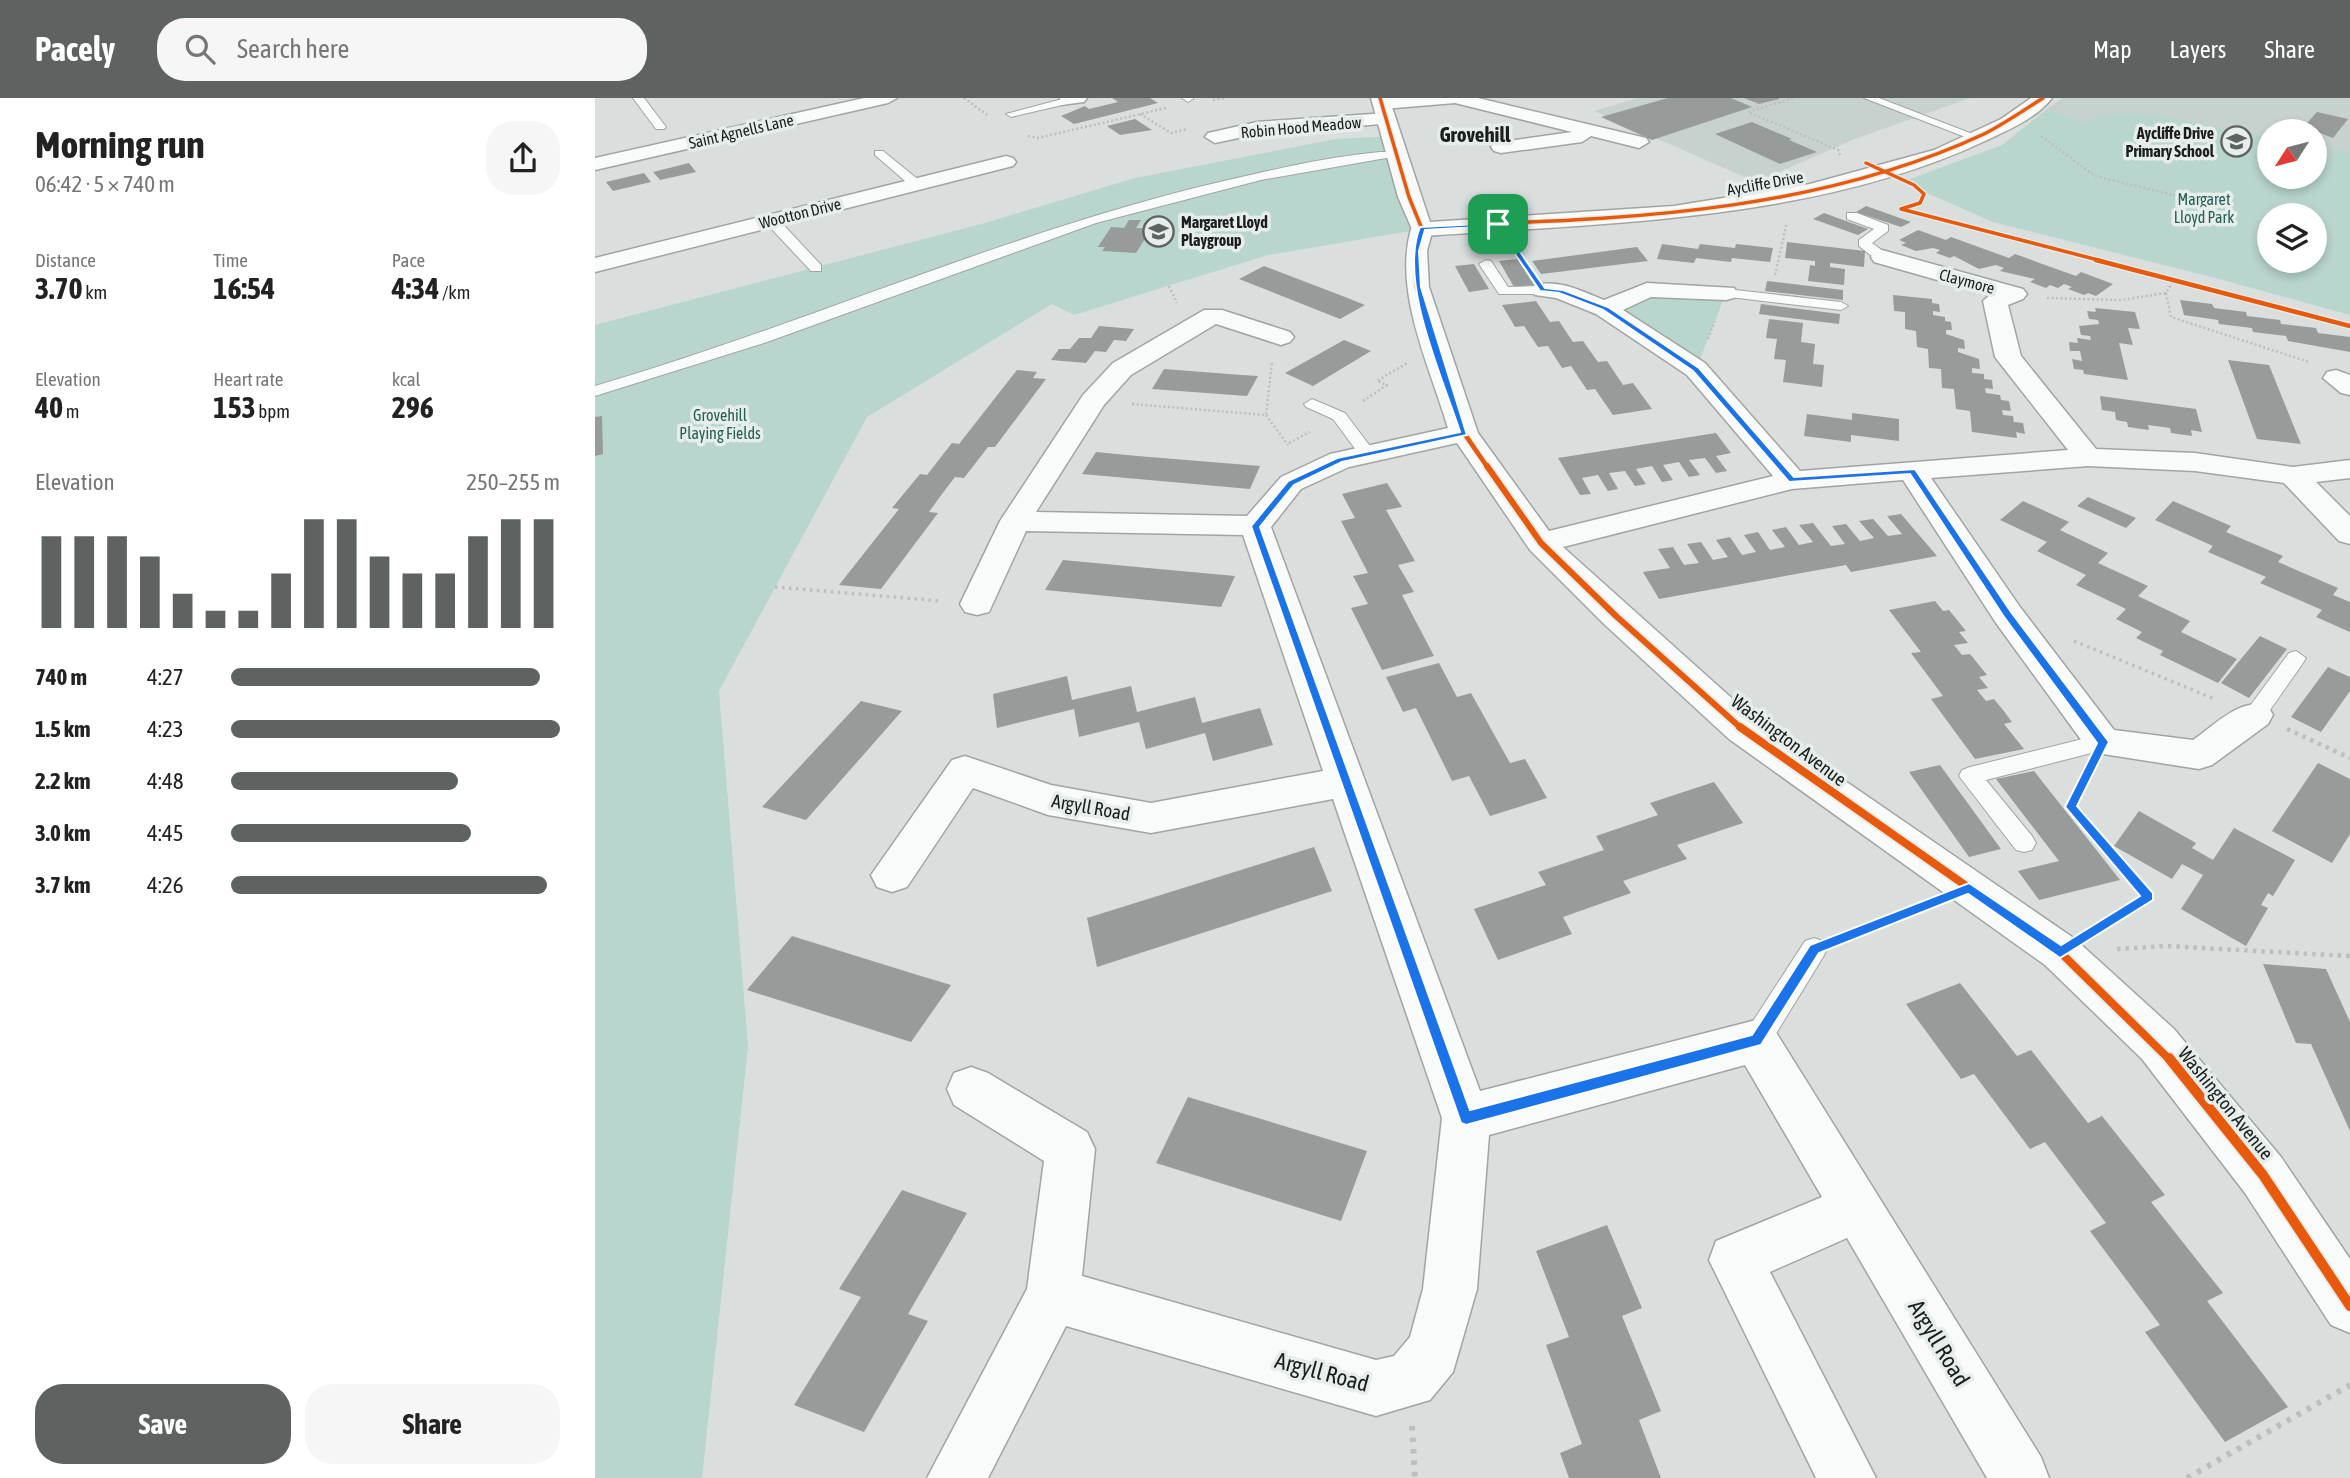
<!DOCTYPE html>
<html lang="en">
<head>
<meta charset="utf-8">
<style>
	body { margin:0; font-family:"Asap Condensed",sans-serif; background:#f6f6f6; color:#222; height:100vh; display:flex; flex-direction:column; font-size:26px; white-space:nowrap }
	* { box-sizing:border-box; margin:0 }
	p { font-size:23px; color:#767676 }
	.icon { flex:none; width:38px; height:38px; fill:none; stroke:currentColor; stroke-width:2; stroke-linecap:round; stroke-linejoin:round }
	.map { position:relative; flex:1; overflow:hidden }
	.panel { display:flex; flex-direction:column; background:#fff; width:595px }
	.panel>* { flex:none }
	.needle { width:46px; rotate:234deg }
	.fabs { position:absolute; left:1662px; top:21px; display:grid; gap:14px }
	.fabs a { display:grid; place-items:center; width:70px; height:70px; border-radius:50%; background:#fff; box-shadow:0 4px 10px #0003; font-size:35px }
	.pin { position:absolute; display:grid; place-items:center; width:60px; height:60px; color:#fff; margin:-30px; border-radius:14px; box-shadow:0 4px 10px #0006 }
	.round { display:grid; place-items:center; flex:none; width:74px; height:74px; border-radius:28px; background:#f6f6f6 }
	.overview { display:flex; align-items:center; justify-content:space-between; height:119px; padding:0 35px }
	h1 { font-size:38px; font-weight:700; line-height:52px }
	.figures { display:grid; grid-template-columns:repeat(3,1fr); gap:10px; height:119px; padding:7px 35px }
	.figures div { display:grid; align-content:center }
	.figures b { font-size:30px; font-weight:700 }
	.figures small { font-size:19px; font-weight:400 }
	.figures p { font-size:19px }
	.chart { height:196px; padding:14px 35px }
	.chart p { display:flex; justify-content:space-between }
	.chart svg { width:100%; height:126px; margin-top:7px; stroke:#5e6260; stroke-width:6 }
	.action { display:flex; gap:14px; margin-top:auto; padding:14px 35px }
	.action a { flex:1; height:80px; border-radius:28px; background:#5e6260; color:#fff; font-size:28px; font-weight:700; line-height:80px; text-align:center }
	.action a+a { background:#f6f6f6; color:#222 }
	ul { padding:0 35px; list-style:none; font-size:23px }
	li { display:grid; grid-template-columns:112px 84px 1fr; align-items:center; height:52px }
	li i { height:18px; border-radius:9px; background:#5e6260 }
	header { display:flex; align-items:center; gap:42px; box-sizing:border-box; height:98px; padding:0 35px; background:#5e6260; color:#fff }
	header strong { font-size:33px }
	nav { display:flex; gap:38px; margin-inline-start:auto; font-size:24px }
	.search { width:490px; height:63px; background:#f6f6f6; display:flex; align-items:center; gap:18px; box-sizing:border-box; padding:0 24px; border-radius:28px; color:#767676; font-size:26px }
	main { display:flex; flex:1; min-height:0 }
	.map>svg:first-child { display:block }
</style>
</head>
<body>
<header>
<strong>Pacely</strong>
<div class="search"><svg class="icon" aria-label="search" viewBox="0 0 24 24"><circle cx="10" cy="10" r="6"/><path d="M15 15l6 6"/></svg>Search here</div>
<nav><a>Map</a><a>Layers</a><a>Share</a></nav>
</header>
<main>
<section class="panel">
<div class="overview"><div><h1>Morning run</h1><p>06:42 · 5 × 740 m</p></div><a class="round"><svg class="icon" aria-label="share" viewBox="0 0 24 24"><path d="M12 15V3M7 8l5-5 5 5M5 13v7h14v-7"/></svg></a></div>
<div class="figures">
<div><p>Distance</p><b>3.70<small> km</small></b></div>
<div><p>Time</p><b>16:54</b></div>
<div><p>Pace</p><b>4:34<small> /km</small></b></div>
</div>
<div class="figures">
<div><p>Elevation</p><b>40<small> m</small></b></div>
<div><p>Heart rate</p><b>153<small> bpm</small></b></div>
<div><p>kcal</p><b>296</b></div>
</div>
<div class="chart"><p><span>Elevation</span>250–255 m</p>
<svg viewBox="0 0 160 44" preserveAspectRatio="none"><path d="M5 44V12M15 44V12M25 44V12M35 44V19M45 44V32M55 44V38M65 44V38M75 44V25M85 44V6M95 44V6M105 44V19M115 44V25M125 44V25M135 44V12M145 44V6M155 44V6"/></svg>
</div>
<ul>
<li><b>740 m</b>4:27<i style="width:94%"></i></li>
<li><b>1.5 km</b>4:23<i style="width:100%"></i></li>
<li><b>2.2 km</b>4:48<i style="width:69%"></i></li>
<li><b>3.0 km</b>4:45<i style="width:73%"></i></li>
<li><b>3.7 km</b>4:26<i style="width:96%"></i></li>
</ul>
<div class="action"><a>Save</a><a>Share</a></div>
</section>
<div class="map">
<svg width="1755" height="1380" viewBox="0 0 1755 1380">
	<rect width="100%" height="100%" fill="#dadfdd"/>
	<path fill="#c7d2cf" d="M1043 0H1375L1260 41 1161 84 999 13Z
		M1467 0H1755V68L1720 62V33H1675V55L1493 25 1452 11Z"/>
	<path fill="#b8d5ce" fill-rule="evenodd" d="M1452 11 1493 25 1502 16H1557L1675 39V79H1720V48L1755 54V217L1628 182 1398 124 1307 84 1407 47ZM1675 117H1720V163H1675Z
		M798 38 827 131 673 157 479 217 457 206 272 319 124 593 153 948 107 1380H0V227L390 125 540 80 741 41Z
		M1052 192 1131 195 1101 271 1010 211Z"/>
	<path fill="#979b9a" d="M517 0H555L563 5 479 26 466 18 490 8 494 11 523 4Z
		M1073 0H1136L1157 9 1057 42 1006 19Z
		M1149 0H1184V1L1164 6Z
		M1722 14 1753 21 1738 40 1720 33H1705Z
		M540 21 557 32 525 37 512 28Z
		M1157 24 1197 41 1194 42 1222 54 1185 66 1120 36Z
		M94 65 101 74 65 82 58 74Z
		M49 75 56 84 18 93 11 84Z
		M1271 108 1316 124 1306 129 1261 114Z
		M1229 115 1273 131 1263 137 1218 121Z
		M534 122H546L541 130 556 131 541 155 507 153 510 149H503L516 129 529 130Z
		M1323 132 1351 142 1356 139 1414 160 1420 156 1481 178 1486 174 1518 186 1501 198 1493 195 1489 197 1473 191 1477 189 1469 186 1463 190 1455 187 1451 190 1435 184 1440 181 1405 173 1409 170 1401 167 1384 171 1359 158 1355 160 1341 155 1345 152 1338 150 1321 153 1306 147 1311 145 1304 142Z
		M1192 144 1270 153 1269 169 1235 165V169L1250 171 1249 187 1213 183 1215 167 1220 168V163L1190 160Z
		M1067 146 1103 151 1105 146 1140 150 1141 146 1178 150 1175 164 1137 160 1136 164 1101 160 1099 165 1062 161Z
		M1042 149 1053 163 946 176 937 163Z
		M923 161 939 187 919 189 904 163Z
		M879 166 894 191 874 194 860 168Z
		M669 168 750 199 770 207 745 221 644 181Z
		M1172 183 1248 192V202L1170 193Z
		M1298 197 1337 201V205L1344 206 1345 214 1338 213V217L1350 219V223L1356 224 1357 232H1351V236L1369 242 1370 251 1363 250V254L1384 261 1385 271 1377 270V275L1389 276V281L1397 282 1398 291 1390 290 1391 295 1405 297 1406 302 1414 303 1416 313 1407 312 1408 317 1418 318 1419 324 1428 325 1430 336 1421 334 1422 340 1377 334 1375 313 1361 311 1359 291 1347 290 1346 271 1334 270 1333 251 1322 249 1321 233 1310 231V214L1299 213Z
		M1585 202 1617 206 1619 210 1651 214 1652 218 1685 222 1686 226 1721 230 1723 235 1755 239V254L1693 243 1691 238 1658 234 1657 230 1624 226 1623 222 1589 217Z
		M941 203 955 224 964 223 978 244 988 243 1003 264 1012 263 1028 287 1038 285 1057 311 1018 317 1000 291 992 292 976 268 967 270 953 248 943 249 929 228 920 229 907 207Z
		M1166 206 1245 216 1244 226 1164 216Z
		M1500 210 1540 214 1545 231 1533 230 1538 247 1524 245 1533 282 1489 276 1488 272 1479 271 1477 261 1487 263 1485 253H1475L1474 244 1483 245 1482 240 1496 242 1495 238 1486 237 1484 228 1504 226 1503 222 1494 221 1492 213 1501 214Z
		M1174 221 1208 225 1206 244 1220 246 1218 266 1229 267 1227 289 1188 284 1191 262 1179 261 1182 241 1171 240Z
		M504 228 539 231 531 243 519 242 511 254 500 253 491 265 456 262 464 251H475L484 240H496Z
		M749 242 776 253 718 288 690 275Z
		M1633 262 1674 267 1706 346 1662 341Z
		M569 271 647 277 663 278 652 298 557 291Z
		M422 272 442 274 438 280 451 281 400 349H393L369 380 360 379 347 396 334 414 343 415 286 491 244 487 304 411 297 410 325 376 332 377 357 345 364 346Z
		M1505 298 1601 311 1607 334 1596 332 1597 338 1576 335 1575 330 1553 327 1554 332 1533 329 1532 324 1521 322 1520 314 1507 312Z
		M1257 315 1304 321V343L1256 337V344L1209 338 1212 316 1257 322Z
		M7 318 8 356 0 358V319Z
		M1121 335 1136 355 1121 358 1132 373 1121 375 1110 360 1094 362 1105 377 1094 379 1084 364 1068 367 1078 382 1067 384 1057 368 1041 371 1051 386 1040 388 1030 373 1014 375 1023 391 1013 393 1003 377 987 380 996 396 985 397 963 360Z
		M501 354 542 358 665 368 655 391 487 376Z
		M792 385 807 409 791 412 820 463 803 467 819 494 807 497 839 558 787 572 756 510 773 506 758 478 773 475 746 423 760 420 747 396Z
		M1493 399 1541 420 1531 430 1482 408Z
		M1428 403 1474 424 1465 432 1513 455 1503 465 1553 488 1543 498 1595 523 1586 534 1642 561 1623 585 1565 557 1568 553 1541 540 1547 534 1521 521 1531 511 1481 487 1491 477 1442 453 1452 444 1405 422Z
		M1578 403 1636 428 1631 434 1688 458 1683 464 1743 490 1738 497 1755 504V534L1721 519 1727 512 1665 485 1671 479 1613 454 1618 448 1560 422Z
		M1306 416 1342 458 1256 474 1251 467 1064 501 1048 474 1075 470 1063 451 1078 449 1089 467 1104 465 1092 446 1106 444 1118 462 1133 459 1121 442 1135 439 1147 457 1161 454 1149 437 1163 434 1175 452 1190 449 1177 432 1191 429 1204 447 1218 444 1204 427 1218 425 1236 448 1250 446 1237 428 1251 426 1265 443 1279 440 1264 423 1278 421 1293 438 1307 436 1292 418Z
		M468 462 553 470 640 478 626 509 450 492Z
		M1340 503 1348 513 1354 512 1371 533 1364 534 1373 545 1359 547 1367 557 1375 556 1392 577 1384 579 1393 590 1382 592 1391 603 1399 601 1408 612 1417 624 1409 626 1429 651 1380 661 1336 601 1348 598 1316 555 1326 554 1294 512Z
		M1665 538 1692 551 1654 600 1626 585Z
		M844 565 862 599 876 595 915 665 930 661 952 700 895 718 874 678 857 683 821 610 808 614 791 579Z
		M1733 569 1755 579V593L1726 634 1696 619Z
		M472 578 477 602 536 588 542 614 600 599 607 625 665 610 678 647 618 663 610 635 551 651 544 624 484 639 479 611 402 630 398 596Z
		M266 603 307 613 211 722 167 709Z
		M1723 665 1755 681V736L1737 765 1677 733Z
		M1345 667 1406 751 1374 759 1314 674Z
		M1439 673 1525 782 1444 802 1423 773 1464 763 1401 681Z
		M1119 684 1148 725 1082 747 1092 761 1028 783 1036 795 968 819 977 836 903 862 879 811 951 787 943 774 1009 752 1001 738 1063 717 1055 705Z
		M1544 713 1601 745 1597 750 1618 762 1639 730 1700 762 1678 798 1673 795 1666 807 1673 810 1651 848 1586 811 1608 777 1587 766 1577 781 1519 748Z
		M719 749 737 793 502 869 492 820Z
		M197 838 316 875 356 887 316 944 152 892Z
		M1668 866 1731 871 1755 924V1033L1716 946 1701 945Z
		M1365 885 1422 958 1436 952 1493 1025 1507 1018 1570 1097 1556 1104 1628 1195 1612 1203 1693 1309 1630 1344 1550 1234 1565 1227 1495 1133 1511 1125 1450 1044 1435 1051 1379 976 1366 981 1311 906Z
		M593 999 772 1053 746 1123 561 1065Z
		M307 1092 372 1115 313 1216 333 1223 269 1334 199 1307 266 1199 244 1191Z
		M1012 1127 1047 1210 1027 1218 1066 1313 1044 1322 1066 1380H974L965 1355 987 1346 951 1247 974 1239 941 1153Z"/>
	<g fill="none" stroke-linecap="round" stroke-linejoin="round">
		<defs>
			<path id="service" d="M38 0H49L71 29 69 31H61Z
				M471 0 476 1V5L416 19 411 16Z
				M587 0H598V1L593 4Z
				M1269 0H1284L1388 40 1378 42Z
				M280 53H288L325 83V89H317L280 57Z
				M785 54H802L808 57 666 82 501 125 172 244 0 298V288C212 226 414 133 629 83 680 71 732 59 785 54Z
				M1252 115H1262L1293 127V133L1277 145 1292 156V162H1282L1264 148V142L1279 131 1252 121Z
				M171 119H181L226 167V173H216L171 125Z
				M891 162 896 163 913 189 948 188 955 192 948 196H904L884 166Z
				M1131 191 1246 204 1253 208 1246 212 1126 198V192Z
				M717 301 750 315 781 356 779 360H767L738 321 711 309 709 306Z
				M1701 553 1711 560 1708 565 1668 622H1652L1649 617 1652 612 1694 555Z
				M1508 636 1516 638 1519 644 1516 650 1391 682 1437 738 1441 745 1437 752 1429 754 1421 752 1364 678 1367 672 1375 669Z
				M1219 840 1228 843 1232 851 1228 859 1171 952 1161 955 1151 952 1147 943 1151 934 1210 843Z"/>
			<path id="minor" d="M465 0H492L489 4 466 7Z
				M794 0H883L1051 40 1054 44 1044 50 996 38 987 44 906 55 899 53 896 49 899 45 977 34 860 5 788 11 779 6 782 2Z
				M792 15 801 21 799 25 662 36 620 45 610 39 613 35 662 24Z
				M411 58 418 60 421 64 418 68 0 174V160Z
				M827 124 838 131 832 153 834 189 883 335 954 433 1178 378 1092 277 1001 216 961 200 940 197 936 192 940 187C964 181 987 193 1009 202L1052 185 1139 190 1143 195 1139 200 1131 202 1056 199 1028 212 1110 265 1205 373 1473 352 1400 259 1388 203 1395 197 1279 164 1276 159 1279 154 1287 152 1428 191 1432 196 1428 201 1413 207 1426 258 1501 351 1600 355 1698 369 1755 362V380L1721 384 1755 418V446L1744 443 1689 385 1600 373 1493 368 1336 380 1425 509 1519 632 1598 642C1620 627 1645 599 1673 608L1678 617 1673 626 1617 667 1604 671 1495 654 1401 525 1308 382 1197 391 968 449 1160 621 1480 841 1579 931 1686 1059 1755 1161V1235L1736 1227 1650 1095 1547 961 1450 867 1134 641 1009 526 935 452 862 345 754 369 706 391 676 429 885 993 1161 922 1177 928 1446 1359 1454 1380H1392L1252 1140 1175 1174 1281 1380H1221L1114 1162 1121 1143 1227 1099 1150 967 894 1037 882 1191 858 1274 835 1302 781 1318 471 1228 393 1380H332L432 1191 449 1063 359 1007 352 991 359 975 376 969 393 975 492 1034 500 1051 487 1178 781 1262 799 1258 815 1239 828 1191 847 1020 738 701 556 735 453 717 378 690 312 789 297 794 282 789 276 777 357 662 370 658 456 687 556 705 728 673 648 437 431 433 394 514 382 517 370 514 365 506 405 423 488 297 518 265 609 212H627L695 234 699 239 695 244 686 247 621 226 536 277 509 307 441 414 652 418 686 379 735 356 853 330C835 269 798 194 816 131Z
				M1741 272 1755 277V297L1746 295 1728 280 1732 274Z"/>
			<path id="tertiary" d="M269 0H302L293 5 0 72V60Z
				M776 0H794L835 124 1079 108 1215 86 1339 52 1406 21 1436 0H1457C1442 20 1413 32 1390 43 1220 123 1012 125 827 138L819 136 803 99Z"/>
		</defs>
		<use href="#service" stroke="#a0a4a2" stroke-width="2"/>
		<use href="#minor" stroke="#a0a4a2" stroke-width="3"/>
		<use href="#tertiary" stroke="#a0a4a2" stroke-width="3"/>
		<path stroke="#bebebe" stroke-width="2.5" stroke-dasharray="2 2.5" stroke-linecap="butt" d="M369 0 392 17
			M1198 0 1153 14 1243 52 1245 57
			M618 2 631 0
			M545 16 576 35 593 31
			M433 38 443 40 571 10
			M1446 38 1500 78 1587 99
			M921 153 932 169
			M1180 177 1192 124
			M574 188 582 205
			M1571 195 1576 219 1714 264
			M1452 200 1526 202 1571 195 1579 182
			M1113 241 1120 223
			M768 303 792 287 782 283 812 265
			M537 306 671 317 677 264
			M671 317 693 347
			M694 345 715 334"/>
		<path stroke="#bebebe" stroke-width="3.5" stroke-dasharray="2.5 4.5" stroke-linecap="butt" d="M180 489 346 503
			M1479 543 1620 601"/>
		<path stroke="#bebebe" stroke-width="4.5" stroke-dasharray="3.5 5" stroke-linecap="butt" d="M1692 631 1755 660
			M1491 678 1476 709 1554 799 1499 833
			M1248 840 1331 807
			M1522 851 1570 848 1755 858"/>
		<path stroke="#bebebe" stroke-width="6" stroke-dasharray="4.5 7" stroke-linecap="butt" d="M817 1328 820 1380
			M1592 1380 1755 1287"/>
		<use href="#service" fill="#f9fafa" fill-rule="evenodd"/>
		<use href="#minor" fill="#f9fafa" fill-rule="evenodd"/>
		<use href="#tertiary" fill="#f9fafa" fill-rule="evenodd"/>
		<defs>
			<path id="cycleway-far4" d="M785 0 814 99 827 131 821 163
				M1271 65 1319 87 1329 96 1325 105 1306 111
				M1306 111 1507 163
				M877 126C1049 121 1230 110 1389 36 1409 26 1429 12 1448 0"/>
			<path id="cycleway-far3" d="M821 162 822 189 869 335 893 370
				M1501 162 1755 228"/>
			<path id="cycleway-far2" d="M892 368 946 445 1021 518 1147 631"/>
			<path id="cycleway-far1" d="M1145 629 1465 854 1575 962"/>
			<path id="cycleway" d="M1574 960 1668 1077 1755 1208"/>
		</defs>
		<use href="#cycleway-far4" stroke="#e6edeb" stroke-width="6"/>
		<use href="#cycleway-far3" stroke="#e6edeb" stroke-width="7"/>
		<use href="#cycleway-far2" stroke="#e6edeb" stroke-width="10"/>
		<use href="#cycleway-far1" stroke="#e6edeb" stroke-width="12"/>
		<use href="#cycleway" stroke="#e6edeb" stroke-width="14"/>
		<use href="#cycleway-far4" stroke="#e8590c" stroke-width="3.5"/>
		<use href="#cycleway-far3" stroke="#e8590c" stroke-width="4.5"/>
		<use href="#cycleway-far2" stroke="#e8590c" stroke-width="6"/>
		<use href="#cycleway-far1" stroke="#e8590c" stroke-width="8"/>
		<use href="#cycleway" stroke="#e8590c" stroke-width="10"/>
	</g>
	<path fill="#1a73e8" stroke="#fff" stroke-width="2" fill-rule="evenodd" d="M905 125 950 190 968 192 1013 209 1104 270 1199 379 1320 371 1416 514 1514 644 1482 708 1558 795V802L1465 860 1373 796 1224 855 1166 947 871 1027 866 1025 656 428 693 383 742 360 865 334C847 278 803 184 825 129ZM901 128 945 193 964 195 1008 212 1098 273 1194 384 1315 376 1409 519 1502 645 1470 709 1545 798 1466 847 1374 785 1215 847 1157 937 875 1012 665 429 699 387 747 364 872 337 826 189 824 153 830 132Z"/>
	<defs>
		<symbol id="school-ring" viewBox="-11 -11 22 22"><circle r="9.5" fill="#e6edeb" stroke="#5e6260" stroke-width="1.5"/><path d="M0-5L7-2L0 1L-7-2ZM-4 1L0 2.5L4 1V4Q0 6-4 4Z" fill="#5e6260"/></symbol>
	</defs>
	<g fill-rule="evenodd">
		<use href="#school-ring" x="1624" y="26" width="35" height="35"/>
		<use href="#school-ring" x="546" y="116" width="35" height="35"/>
	</g>
	<g text-anchor="middle" stroke-width="7" stroke-linejoin="round" paint-order="stroke">
		<g font-size="16" fill="#1b1e1d" stroke="#e6edeb">
			<text transform="translate(706 29) rotate(-5)" y="6">Robin Hood Meadow</text>
			<text transform="translate(146 33) rotate(-13)" y="6">Saint Agnells Lane</text>
			<text transform="translate(1170 85) rotate(-10)" y="6">Aycliffe Drive</text>
			<text transform="translate(205 115) rotate(-14)" y="6">Wootton Drive</text>
			<text transform="translate(1372 183) rotate(15)" y="6">Claymore</text>
		</g>
		<g font-size="16" font-weight="bold" fill="#1b1e1d" stroke="#e6edeb" text-anchor="end">
			<text x="1619" y="41">Aycliffe Drive<tspan x="1619" dy="18">Primary School</tspan></text>
			<text x="586" y="130" text-anchor="start">Margaret Lloyd<tspan x="586" dy="18">Playgroup</tspan></text>
		</g>
		<g font-size="16" fill="#225f55" stroke="#e6edeb">
			<text x="1609" y="107">Margaret<tspan x="1609" dy="18">Lloyd Park</tspan></text>
			<text x="125" y="323">Grovehill<tspan x="125" dy="18">Playing Fields</tspan></text>
		</g>
		<g font-size="19" fill="#1b1e1d" stroke="#e6edeb">
			<text transform="translate(1194 642) rotate(37)" y="7">Washington Avenue</text>
			<text transform="translate(496 709) rotate(10)" y="7">Argyll Road</text>
			<text transform="translate(1631 1005) rotate(51)" y="7">Washington Avenue</text>
		</g>
		<g font-size="21" font-weight="bold" fill="#1b1e1d" stroke="#e6edeb">
			<text x="880" y="44">Grovehill</text>
		</g>
		<g font-size="23" fill="#1b1e1d" stroke="#e6edeb">
			<text transform="translate(1344 1245) rotate(59)" y="8">Argyll Road</text>
			<text transform="translate(727 1274) rotate(15)" y="8">Argyll Road</text>
		</g>
	</g>
</svg>
<div class="fabs">
<a><svg class="needle" viewBox="-14 -14 28 28"><path d="M0-13l5 13h-10z" fill="#e53935"/><path d="M0 13l5-13h-10z" fill="#767676"/></svg></a>
<a><svg class="icon" aria-label="layers" viewBox="0 0 24 24"><path d="M12 4l9 5-9 5-9-5zM3 14l9 5 9-5"/></svg></a>
</div>
<div class="pin" style="left:903px;top:126px;background:#1e9e55"><svg class="icon" aria-label="arrive" viewBox="0 0 24 24"><path d="M6 21V4h12l-3 4 3 4H6"/></svg></div>
</div>
</main>
</body>
</html>
